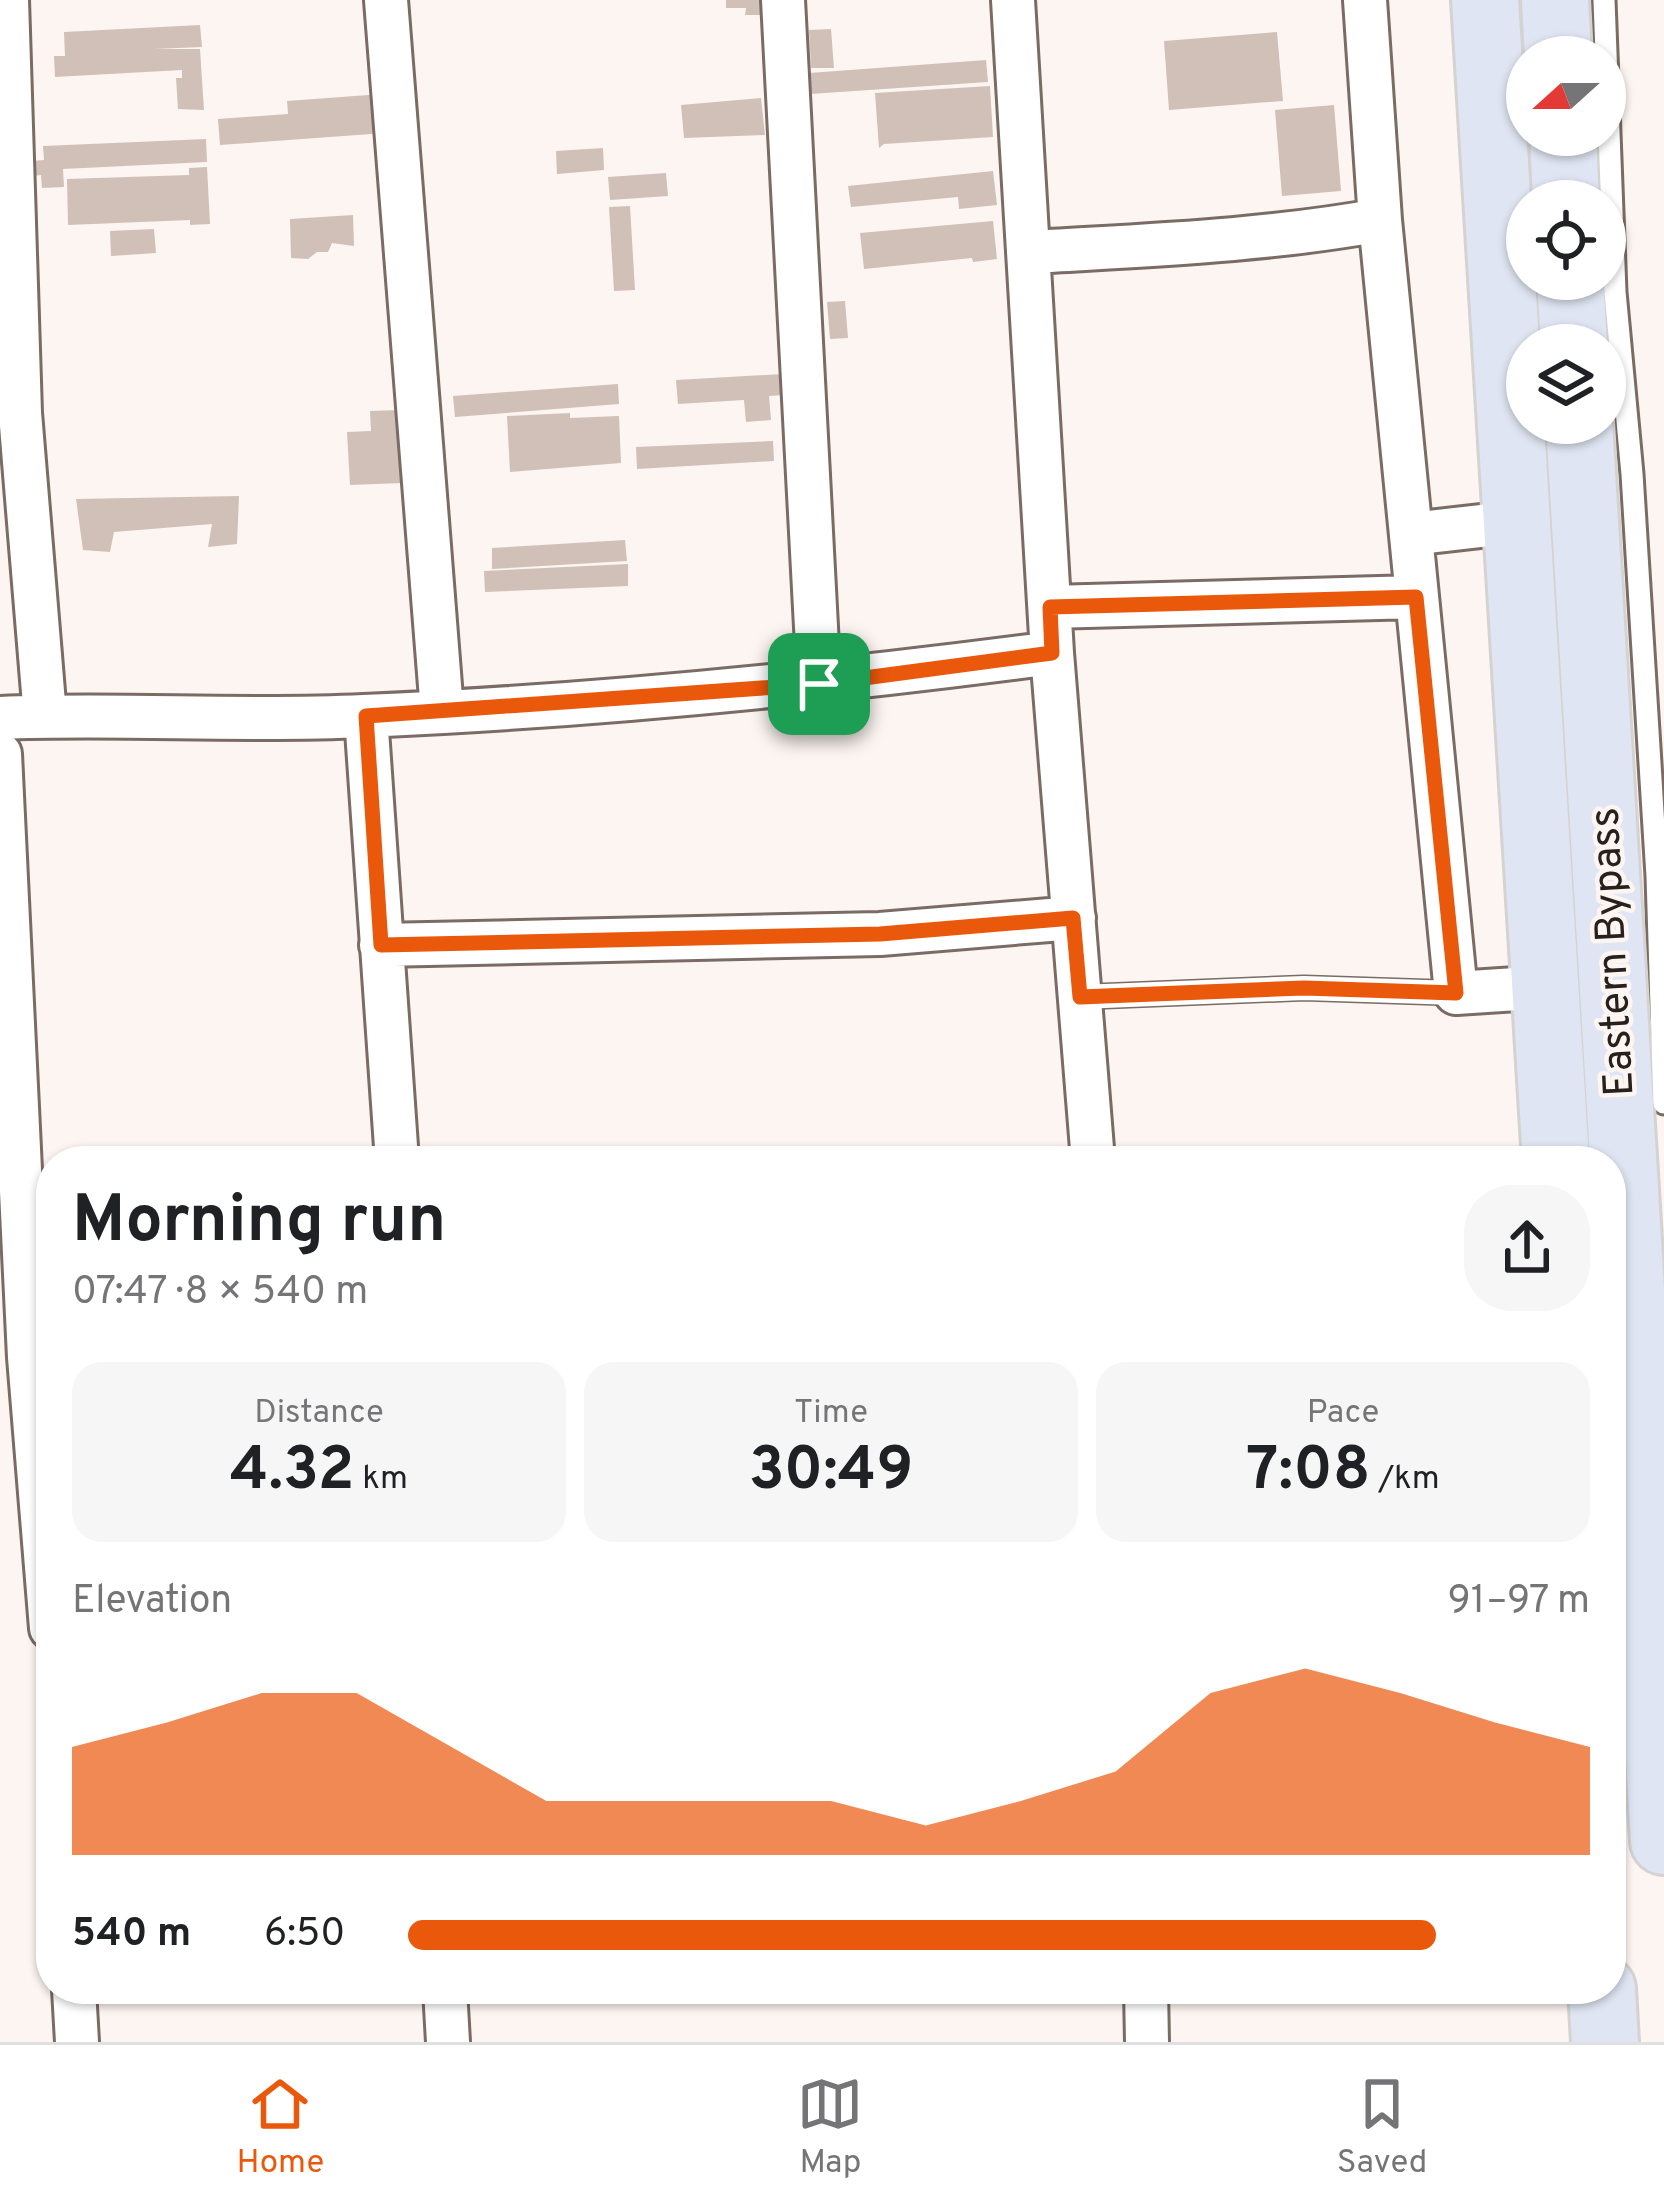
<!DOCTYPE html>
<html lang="en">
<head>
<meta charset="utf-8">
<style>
	body { margin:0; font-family:Overpass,sans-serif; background:#f6f6f6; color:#202124; height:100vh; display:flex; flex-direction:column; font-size:45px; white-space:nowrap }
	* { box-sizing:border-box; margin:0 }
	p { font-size:39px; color:#757577 }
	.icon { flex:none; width:66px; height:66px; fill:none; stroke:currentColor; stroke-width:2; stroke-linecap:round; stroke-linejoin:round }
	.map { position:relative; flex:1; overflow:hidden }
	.details { position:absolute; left:36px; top:1146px; width:1590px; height:858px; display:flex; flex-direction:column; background:#fff; border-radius:48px; box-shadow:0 3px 9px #0004 }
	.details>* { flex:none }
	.needle { width:78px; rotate:249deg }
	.tools { position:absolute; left:1506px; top:36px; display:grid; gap:24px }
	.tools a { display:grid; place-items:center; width:120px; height:120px; border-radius:50%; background:#fff; box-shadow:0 3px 9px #0004; font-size:60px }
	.pin { position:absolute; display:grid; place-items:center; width:102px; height:102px; color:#fff; margin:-51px; border-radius:24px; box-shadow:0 6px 18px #0006 }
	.round { display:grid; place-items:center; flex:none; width:126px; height:126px; border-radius:48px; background:#f6f6f6 }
	.head { display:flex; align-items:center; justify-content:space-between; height:204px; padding:0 36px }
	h1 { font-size:66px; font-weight:700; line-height:90px }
	.metrics { display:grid; grid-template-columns:repeat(3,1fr); gap:18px; height:204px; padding:12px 36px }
	.metrics div { display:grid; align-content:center; border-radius:30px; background:#f6f6f6; text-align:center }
	.metrics b { font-size:60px; font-weight:700 }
	.metrics small { font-size:33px; font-weight:400 }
	.metrics p { font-size:33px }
	.chart { height:336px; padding:24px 36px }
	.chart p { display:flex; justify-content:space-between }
	.chart svg { width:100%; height:216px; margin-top:12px; fill:#ea580c; opacity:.7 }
	ul { padding:0 36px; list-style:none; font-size:39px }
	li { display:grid; grid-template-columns:192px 144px 1fr; align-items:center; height:90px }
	li i { height:30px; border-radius:15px; background:#ea580c }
	.tabs { display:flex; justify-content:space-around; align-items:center; height:168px; border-top:3px solid #e0e0e0; background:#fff; font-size:33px; color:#757577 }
	.tabs a { display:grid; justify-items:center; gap:6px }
	.tabs .selected { color:#ea580c }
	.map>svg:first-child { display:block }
</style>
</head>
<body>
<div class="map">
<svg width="1664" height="2042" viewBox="0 0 1664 2042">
	<rect width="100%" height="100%" fill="#fcf5f2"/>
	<path fill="#d0c0b8" d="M726 0H764L765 15H745L746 8H726Z
		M200 25 202 47 154 49H200L204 110 178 109 176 78H182V70L55 77 54 56H65L64 32Z
		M831 29 834 68H811L809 30Z
		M1277 32 1283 101 1169 110 1164 41Z
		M986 60 988 82 810 94 809 73Z
		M990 86 993 137 884 144 879 148 875 93Z
		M382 94 385 133 220 145 218 119 288 114 287 101Z
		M761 98 765 135 684 138 681 105Z
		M1334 105 1341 191 1282 196 1275 110Z
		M206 139 207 162 63 169 64 187 42 188 41 175 33 176 32 161 44 160 43 146Z
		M603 148 604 170 557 174 556 151Z
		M207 167 210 224 190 225V220L68 225 67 179 189 175V168Z
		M993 171 997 205 959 209 958 197 851 207 848 186Z
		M666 173 668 196 610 200 608 177Z
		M630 206 635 290 614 291 609 207Z
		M353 215 354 246 332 243 328 252H317L308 259 291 258 290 219Z
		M993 221 997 259 973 262 972 258 864 269 860 233Z
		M154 229 156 253 111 256 110 231Z
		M845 301 848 338 830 339 827 302Z
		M782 374 783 395 769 396 771 420 746 422 744 400 678 404 676 380Z
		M618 384 619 404 455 417 453 396Z
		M400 410 403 483 350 485 347 432 371 431 370 411Z
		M570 413V418L619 416 621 463 510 472 507 416Z
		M773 441 774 461 637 469 636 447Z
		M239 496 237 544 208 547 212 524 114 532 110 552 83 550 76 499Z
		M625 540 627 561 492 569V548Z
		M628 564V586L485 592 484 571Z"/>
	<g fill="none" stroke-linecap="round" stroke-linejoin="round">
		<defs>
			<path id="lane" d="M1604 0 1615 292 1632 474 1657 876 1664 1103
				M1080 997 1304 988 1456 993"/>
			<path id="street" d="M7 0 20 413 45 716
				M386 0 442 711
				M783 0 819 684
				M1013 0 1052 653 1093 1161
				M1380 220 1456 993 1546 987
				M1031 252C1147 245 1265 241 1380 220L1365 0
				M1411 534 1516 522
				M1050 607 1416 597
				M366 716 397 1161
				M0 718C121 713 242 722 364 716 594 706 824 683 1052 653
				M0 754 29 1357 51 1628
				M381 945 880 934 1074 918
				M74 1989 77 2042
				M445 1989 448 2042
				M1146 1989 1147 2042"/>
			<path id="primary" d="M1485 0 1556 1161
				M1555 0 1558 57
				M1563 135 1566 201
				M1570 279 1574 345
				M1579 423 1664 1841
				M1602 1989 1605 2042"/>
		</defs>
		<use href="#lane" stroke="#7a6b64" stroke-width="27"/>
		<use href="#street" stroke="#7a6b64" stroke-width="48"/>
		<use href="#primary" stroke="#d4d3d2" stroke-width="72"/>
		<use href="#lane" stroke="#fff" stroke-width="21"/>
		<use href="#street" stroke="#fff" stroke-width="42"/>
		<use href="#primary" stroke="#dfe5f2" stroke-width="66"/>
	</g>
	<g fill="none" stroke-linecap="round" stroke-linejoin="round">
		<defs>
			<path id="route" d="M1416 597 1456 993 1304 988 1080 997 1073 918 880 934 381 945 366 716 819 684 1052 653 1050 607Z"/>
		</defs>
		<use href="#route" stroke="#fff" stroke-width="24"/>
		<use href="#route" stroke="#ea580c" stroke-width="15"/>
	</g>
	<g text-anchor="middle" stroke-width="9" stroke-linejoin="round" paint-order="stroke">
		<g font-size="42" fill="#27211e" stroke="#fcf5f2">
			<text transform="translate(1610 952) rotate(-93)" y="15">Eastern Bypass</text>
		</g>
	</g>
</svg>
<div class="tools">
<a><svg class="needle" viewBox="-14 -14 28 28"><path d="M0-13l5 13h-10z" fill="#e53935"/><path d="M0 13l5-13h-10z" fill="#757577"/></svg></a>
<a><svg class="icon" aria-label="locate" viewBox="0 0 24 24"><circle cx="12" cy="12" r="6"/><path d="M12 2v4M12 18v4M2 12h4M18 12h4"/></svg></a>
<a><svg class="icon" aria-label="layers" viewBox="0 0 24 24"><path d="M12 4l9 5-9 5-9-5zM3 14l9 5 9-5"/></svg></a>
</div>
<div class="pin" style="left:819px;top:684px;background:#1e9e55"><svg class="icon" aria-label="arrive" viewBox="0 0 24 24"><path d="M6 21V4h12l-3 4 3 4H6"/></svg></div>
<section class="details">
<div class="head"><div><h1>Morning run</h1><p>07:47 · 8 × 540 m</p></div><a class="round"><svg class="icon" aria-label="share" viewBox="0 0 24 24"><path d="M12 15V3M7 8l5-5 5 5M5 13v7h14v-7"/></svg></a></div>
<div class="metrics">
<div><p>Distance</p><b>4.32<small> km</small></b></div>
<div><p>Time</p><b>30:49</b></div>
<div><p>Pace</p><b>7:08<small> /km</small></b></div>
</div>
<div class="chart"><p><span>Elevation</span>91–97 m</p>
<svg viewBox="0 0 160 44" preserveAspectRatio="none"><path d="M0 44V22L10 17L20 11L30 11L40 22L50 33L60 33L70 33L80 33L90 38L100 33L110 27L120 11L130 6L140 11L150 17L160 22V44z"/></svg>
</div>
<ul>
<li><b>540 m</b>6:50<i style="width:87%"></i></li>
</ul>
</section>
</div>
<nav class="tabs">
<a class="selected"><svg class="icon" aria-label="home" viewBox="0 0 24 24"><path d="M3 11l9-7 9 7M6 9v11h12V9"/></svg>Home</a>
<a><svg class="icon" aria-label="map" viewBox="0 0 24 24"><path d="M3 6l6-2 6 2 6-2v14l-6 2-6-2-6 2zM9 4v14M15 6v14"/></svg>Map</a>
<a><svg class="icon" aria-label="saved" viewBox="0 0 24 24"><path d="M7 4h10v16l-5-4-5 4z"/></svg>Saved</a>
</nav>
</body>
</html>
